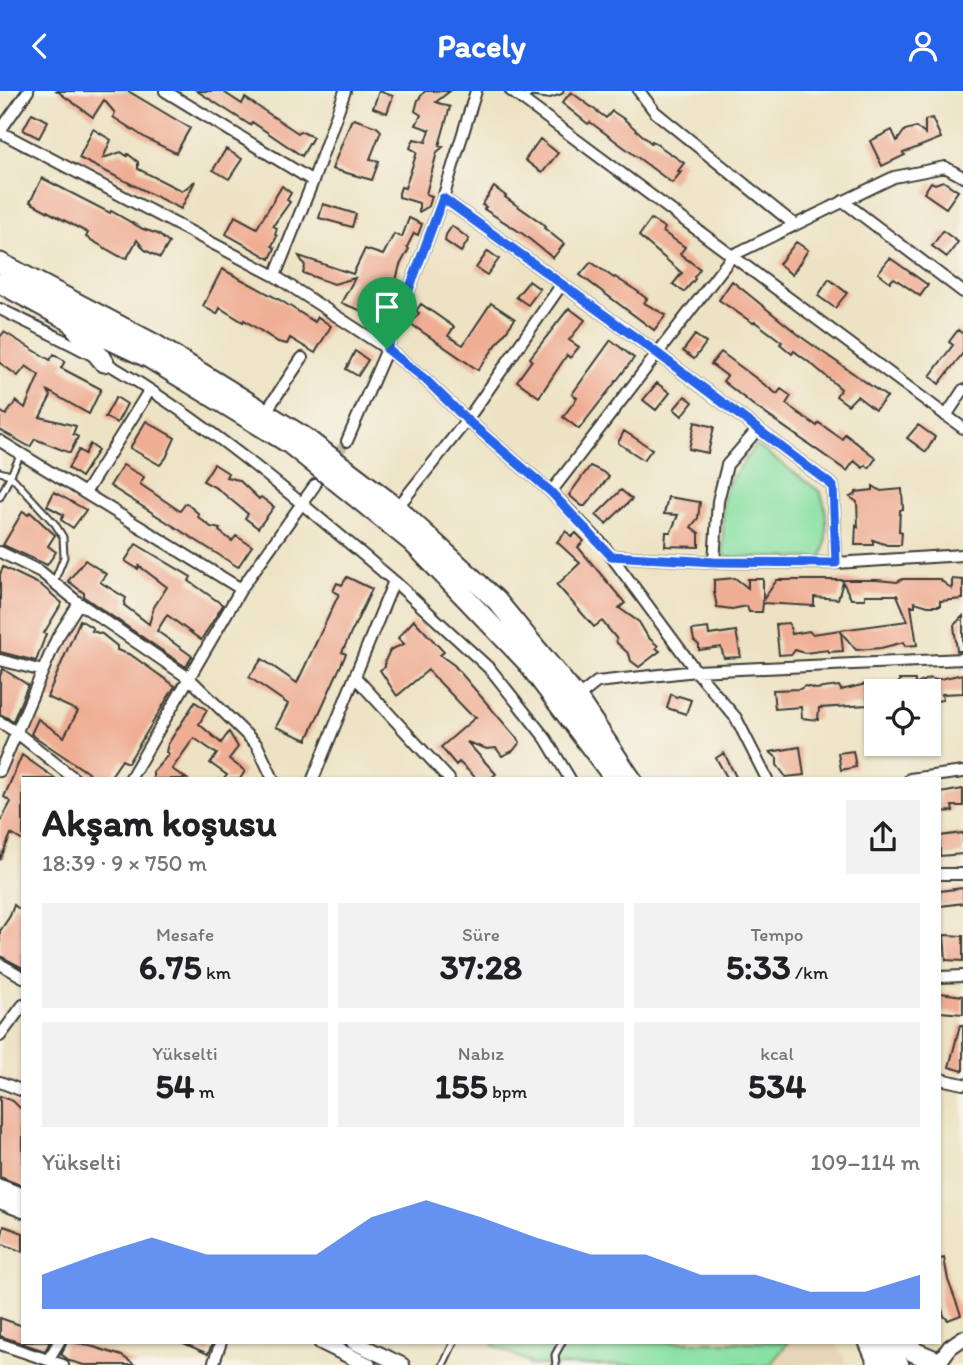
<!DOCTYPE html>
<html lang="tr">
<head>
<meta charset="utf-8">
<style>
	body { margin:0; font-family:Itim,sans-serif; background:#f2f2f2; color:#202124; height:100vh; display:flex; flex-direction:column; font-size:26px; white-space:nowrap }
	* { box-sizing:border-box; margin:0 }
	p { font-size:23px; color:#757577 }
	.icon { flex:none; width:38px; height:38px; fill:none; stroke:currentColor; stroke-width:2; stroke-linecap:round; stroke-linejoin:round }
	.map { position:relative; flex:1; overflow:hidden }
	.side { position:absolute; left:21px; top:686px; width:920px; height:567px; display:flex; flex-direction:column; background:#fff; border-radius:0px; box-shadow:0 2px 5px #0004 }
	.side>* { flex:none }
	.buttons { position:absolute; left:864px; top:588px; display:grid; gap:14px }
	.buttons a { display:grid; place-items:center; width:77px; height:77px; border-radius:0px; background:#fff; box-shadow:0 2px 5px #0004; font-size:35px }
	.pin { position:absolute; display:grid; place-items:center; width:60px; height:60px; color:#fff; margin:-72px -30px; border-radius:50% 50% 50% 0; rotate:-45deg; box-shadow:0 0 7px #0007 }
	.pin .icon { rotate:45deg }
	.round { display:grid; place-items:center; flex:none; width:74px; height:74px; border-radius:0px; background:#f2f2f2 }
	.headline { display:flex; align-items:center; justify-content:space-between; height:119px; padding:0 21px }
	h1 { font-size:38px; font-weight:800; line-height:52px }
	.figures { display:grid; grid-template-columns:repeat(3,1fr); gap:10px; height:119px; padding:7px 21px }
	.figures div { display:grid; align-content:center; border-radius:0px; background:#f2f2f2; text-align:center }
	.figures b { font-size:35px; font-weight:800 }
	.figures small { font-size:19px; font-weight:400 }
	.figures p { font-size:19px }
	.chart { height:196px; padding:14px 21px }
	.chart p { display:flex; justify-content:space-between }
	.chart svg { width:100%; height:126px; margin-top:7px; fill:#2563eb; opacity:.7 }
	header { display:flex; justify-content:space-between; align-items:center; height:91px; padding:0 21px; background:#2563eb; color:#fff; font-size:32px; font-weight:800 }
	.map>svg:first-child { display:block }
</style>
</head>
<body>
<header><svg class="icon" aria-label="back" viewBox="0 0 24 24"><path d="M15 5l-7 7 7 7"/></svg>Pacely<svg class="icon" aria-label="person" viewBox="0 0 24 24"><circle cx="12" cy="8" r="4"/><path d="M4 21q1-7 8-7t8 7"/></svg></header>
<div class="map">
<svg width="963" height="1274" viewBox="0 0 963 1274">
	<rect width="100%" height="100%" fill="#f7f3e8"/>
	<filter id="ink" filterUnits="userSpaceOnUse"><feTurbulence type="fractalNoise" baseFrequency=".0143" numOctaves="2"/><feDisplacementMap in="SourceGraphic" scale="14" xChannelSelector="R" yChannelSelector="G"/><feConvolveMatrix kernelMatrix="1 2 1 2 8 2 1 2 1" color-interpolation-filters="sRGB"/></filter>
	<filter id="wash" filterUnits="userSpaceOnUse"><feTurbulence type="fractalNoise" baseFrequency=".00686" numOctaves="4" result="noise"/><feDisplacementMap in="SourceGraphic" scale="28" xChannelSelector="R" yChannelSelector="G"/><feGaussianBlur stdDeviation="1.57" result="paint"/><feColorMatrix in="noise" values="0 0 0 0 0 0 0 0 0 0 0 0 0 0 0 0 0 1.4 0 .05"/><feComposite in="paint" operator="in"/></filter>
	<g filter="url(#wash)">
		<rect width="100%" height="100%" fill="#ede3c4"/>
		<path fill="#e6d5b7" d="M788 1251H836L847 1274H770Z"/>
		<path fill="#8ae1a4" stroke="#537e60" stroke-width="2" d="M756 354 819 400C828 414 829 452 821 467L726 466 723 463V412L727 394Z
			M495 1251H788L770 1274H529V1271L493 1254Z"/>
		<g id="blocks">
			<path fill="#efae94" d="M57 0H128L190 37 176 62 147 48 113 26 115 22 104 9 93 26Z
				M197 0H222L242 13 245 7 298 42 300 40 313 46 302 65 252 31 250 34Z
				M379 0 393 5 387 22 373 17Z
				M425 0H450L436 11 450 16 439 55 443 56 437 61 426 103 432 105 429 115 419 121V112L399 106V102L401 96 405 97 417 61 410 57 414 48 426 51 430 39 416 34 421 24 415 20 418 9Z
				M571 1 606 27 612 20 624 28 651 52 652 50 684 72 678 80 681 81 672 92 590 31 588 33 562 12Z
				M32 22 48 30 39 47 23 39Z
				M932 27 941 47 903 62 905 64 882 75 870 50 892 39 897 50 905 39 916 36 925 43V29Z
				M354 28 377 36 381 40 370 68 379 70 372 89 332 78 351 30Z
				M93 38 111 49 103 67 121 61 127 65 128 63 138 71V78L182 100 195 90 181 118 79 67Z
				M540 48 558 62 542 82 525 69Z
				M226 58 242 68 229 88 213 79Z
				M42 87 110 122 111 120 143 138 158 143 169 152 160 167 145 159 137 149 127 167 119 165 86 146 88 142 30 111Z
				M943 90 958 100 946 117 924 102 931 91 935 93Z
				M282 95 291 102 287 109 290 111 273 135 277 137 275 144 277 145 272 155 275 157 270 168 226 143 235 125 257 137Z
				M494 96 506 105 505 106 546 135 544 137 564 153 553 167 523 143 484 118 486 116 482 114Z
				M323 113 356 123 352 136 319 127Z
				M409 127 422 133 418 144 414 142 407 156 409 158 400 174 395 193 383 207 386 209 375 230 363 224 365 221 341 212 355 187 334 193 303 182 305 175 299 165 353 183 365 158 383 164 394 143 402 146Z
				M651 128 665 137 663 141 685 156 680 163 700 178 694 186 695 188 684 201 673 193 682 182 639 145Z
				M452 135 469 148 461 161 445 150 446 144Z
				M943 140 958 151 947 166 932 155Z
				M796 151 808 159 792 184 779 173Z
				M488 160 499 168 487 184 476 177Z
				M890 167 928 194 920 205 894 187 890 191 878 182Z
				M591 171 614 187 615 186 637 200 647 208 644 212 666 224 654 239 580 184Z
				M222 178 280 209 315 231 318 226 331 235 315 262 290 247 287 253 278 251 244 229 243 231 220 217 217 223 203 215Z
				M829 188 847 202 835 217 818 205Z
				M529 190 540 198 528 214 516 206Z
				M732 190 804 248 887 306 875 319 857 305 848 314 836 305 841 298 814 275 794 260 792 263 780 253 782 251 755 231 753 232 719 209Z
				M491 212 515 228 478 279 411 233 419 222 416 220 421 213 454 236 448 245 463 254Z
				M569 217 585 229 569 249 579 256 570 267 567 264 539 306 517 290 532 269 530 267Z
				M958 239 963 243V262L939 293 930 285 953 254 949 251Z
				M4 241 50 269 54 263 65 270 61 277 101 298 89 323 48 300 51 305 40 326 76 335 73 343 78 346 70 362 35 348 30 356 0 339V320L6 324 16 310 25 317 39 284 26 275 18 285 0 272V246Z
				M695 244 706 252 694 268 683 260Z
				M611 249 634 267 579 338 563 326 577 307 572 303Z
				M355 260 368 269 358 285 346 278Z
				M721 261 777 303 781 298 791 305 786 313 817 335 819 332 842 348 845 343 876 367 869 377 865 374 863 377 854 370 847 380 753 314 723 290 727 285 711 273Z
				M657 292 670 302 656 319 643 309Z
				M685 305 693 311 682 325 674 318Z
				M116 306 127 313 117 332 105 326Z
				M146 330 175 347 166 367 160 374 130 357Z
				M695 331 714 336 708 362 689 358Z
				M918 334 935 346 926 361 907 347Z
				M624 340 652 358 644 369 618 352Z
				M90 353 98 359 81 386 68 377 79 359 85 363Z
				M214 373 228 382 226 386 239 389 259 408 261 406 274 416 258 437 245 427 248 423 218 398 203 390Z
				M123 374 144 386 140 393 180 420 186 412 199 423 198 426 211 436 220 438 219 440 232 450 236 445 252 455 238 476 110 395Z
				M590 375 603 381 609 386 585 415H582L569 404Z
				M873 395 881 400 902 398 903 418 900 419 899 440 902 441 901 454H887L873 449V454H855L856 434 858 436 857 411 850 406 856 403V401L873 399Z
				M621 399 632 408 606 433 596 424Z
				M54 401 86 419 73 437 61 429 64 424 47 415Z
				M668 406 700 411 698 427 691 436 699 442V456L665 455 666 441H671L678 424 664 423Z
				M23 420 28 424 30 421 55 444 48 455 56 461 47 474 3 454Z
				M566 440 572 446 576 442 584 450 578 456 625 512 619 517 639 531 648 546 658 555 656 557 660 560 639 576 631 570 629 563 617 552 616 547 602 530 594 536 557 494 580 472 557 451Z
				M136 453 191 486 189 490 223 514 201 549 167 524 157 540 192 565 186 576 84 506V502L68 490 85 469 106 483 100 491 126 507 124 514 149 533 154 516 167 496 139 475 138 478 125 470Z
				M3 476 41 494 62 512 44 542 46 543 36 570 0 561V483Z
				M347 486 372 498 342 561 346 563 307 649 276 636 288 613 249 586 262 568 297 592 339 503 333 500 337 492 342 494Z
				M735 487 748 497V488H763V509L777 489H877L897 491 903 488H939L952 498V488L963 489V508L940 510V515H928L915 511V515H911L917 554 905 555 904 551 881 557 856 559 841 541 843 560 829 561 828 559 805 562 795 559 792 563 779 564 776 533 789 532 792 543 809 540 812 543 908 530 897 504H865V508H851L843 491 838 508 814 506V515L763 512 762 521H749L747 515 732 518 717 516 714 501V489Z
				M963 525V560H957L954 534Z
				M80 529 93 537 92 540 102 543 117 555V559L131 564 175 595 128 672 122 669 109 688H97L31 643 38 628 64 646 78 620 47 606Z
				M414 529 444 561 440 564 454 574 520 651 513 660 502 665 496 657 487 658 467 651 496 683 490 688H477L459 671 456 674 441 656 476 626 469 622 428 579 397 605 380 579 385 576V570L390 559 404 553 398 547Z
				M708 537 709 544 736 540 741 566 724 567 721 556 699 559V554L694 550 692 539Z
				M3 578 28 594 13 630 0 623V585Z
				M963 583V602L942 603 943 609 929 611V600H900L899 589H915V594L929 587 936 589Z
				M866 593 868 614 819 617 818 629 802 627 801 616 775 618 773 599 800 598 805 595 816 598 839 595 841 599Z
				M671 603 676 606 679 605 691 609 686 623 667 617Z
				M195 611 207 619 199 633 221 652 229 641 238 656 229 668 245 680 240 688H224L227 684 210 672 217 663 194 647 172 678 187 688H153V681L169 663 166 661 168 653Z
				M800 656 804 684 786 686 777 674V667L770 661Z
				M853 660 856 676 841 679 838 662Z
				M724 662 737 688H728L716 667Z
				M22 664 56 688H23V750L11 743 0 769V731L11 711 4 706Z
				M963 698V715H952L953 720 940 721V702Z
				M963 742V763L940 765V745Z
				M963 797V812L940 815V800Z
				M14 814 23 821V877L0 865V840L10 825Z
				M944 844 963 845V870L946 869Z
				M940 902 963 905V923L940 921Z
				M960 934H963V980L949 976Z
				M0 1005 13 1010 23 1020V1095L0 1086Z
				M4 1135 23 1142V1161L0 1152Z
				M944 1167 948 1189 961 1224 948 1229 944 1225 940 1212V1168Z
				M0 1227 23 1235V1251H50L45 1260 0 1245Z
				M67 1251 84 1253 122 1265 135 1274H84L70 1270 61 1263Z
				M181 1251H213L208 1263Z"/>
		</g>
	</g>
	<g filter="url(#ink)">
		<use href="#blocks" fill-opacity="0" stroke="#3b3a35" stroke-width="2"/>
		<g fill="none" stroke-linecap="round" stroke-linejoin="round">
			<path stroke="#c3bba2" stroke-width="10" stroke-dasharray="10 5" stroke-linecap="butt" d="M331 372 347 350"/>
			<defs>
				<path id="lane" d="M522 8 531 2 548 4 560 0
					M0 381 10 384 55 433 63 446 64 466 54 491
					M0 406 21 363
					M443 1274 454 1251
					M556 1274 555 1264 562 1251"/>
				<path id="street" d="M165 0 313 90
					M511 0 963 337
					M639 0 655 21 795 134
					M0 40 28 0
					M0 41 275 185 387 258 443 107 476 0
					M443 107 657 262 833 395 836 472
					M843 110 963 201
					M275 185 313 90 345 0
					M562 193 467 329 551 401 603 454 696 580 736 627 767 688
					M0 218C35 235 71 252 105 271 209 332 302 412 394 490L313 688
					M265 322 302 267
					M946 325 963 299
					M0 350 241 498
					M347 350 387 258 425 288 467 329 397 417
					M551 401 733 164 894 86 945 76 963 86
					M85 402 149 300
					M0 461 41 481 79 512 190 588 257 654 273 688
					M612 465 714 471 836 472 963 464
					M714 471 718 410 727 374 758 338
					M394 490 491 579 546 648 570 688
					M0 569 43 580
					M356 587 449 688
					M577 607 597 591 696 580 963 568
					M0 631 16 641 75 688
					M0 680 57 547 79 512
					M130 688 241 498 315 394
					M910 688 963 681
					M940 783H963
					M0 873 23 886
					M940 886 963 885
					M0 945 23 914
					M940 988 963 993
					M0 991 23 1000
					M0 1253 63 1274
					M48 1269 59 1251
					M213 1274 221 1251"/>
				<path id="secondary" d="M0 1096 23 1105
					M0 1110 23 1119
					M321 1251 368 1274
					M354 1251 402 1274
					M937 1274 950 1256 963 1247"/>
				<path id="highway" d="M0 172 156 254 304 346 397 417 497 510 577 607 631 688
					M0 192 70 230 149 267 290 353 412 451 526 570 615 688
					M75 236 104 271
					M869 1251 879 1274
					M889 1251 899 1274
					M907 1251 914 1261 938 1271"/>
			</defs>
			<use href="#lane" stroke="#3b3a35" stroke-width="9"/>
			<use href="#street" stroke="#3b3a35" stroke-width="14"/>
			<use href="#secondary" stroke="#3b3a35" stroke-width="18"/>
			<use href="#highway" stroke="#3b3a35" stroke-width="23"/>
			<use href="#lane" stroke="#fff" stroke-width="5"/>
			<use href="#street" stroke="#fff" stroke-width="10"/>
			<use href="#secondary" stroke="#fff" stroke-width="14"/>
			<use href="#highway" stroke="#fff" stroke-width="19"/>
		</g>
	</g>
	<g fill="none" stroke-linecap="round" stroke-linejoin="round" filter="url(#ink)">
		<defs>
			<path id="route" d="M443 107 657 262 833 395 836 472 714 471 611 465 551 401 467 329 425 288 387 258Z"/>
		</defs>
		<use href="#route" stroke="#fff" stroke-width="14"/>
		<use href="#route" stroke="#2563eb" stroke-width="9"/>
	</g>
</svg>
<div class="buttons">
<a><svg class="icon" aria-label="locate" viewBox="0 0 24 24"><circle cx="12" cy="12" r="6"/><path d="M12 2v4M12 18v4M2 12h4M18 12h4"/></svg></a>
</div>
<div class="pin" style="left:387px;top:258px;background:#1e9e55"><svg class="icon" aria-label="arrive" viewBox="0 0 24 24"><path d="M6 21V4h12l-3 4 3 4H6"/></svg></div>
<section class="side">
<div class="headline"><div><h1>Akşam koşusu</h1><p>18:39 · 9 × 750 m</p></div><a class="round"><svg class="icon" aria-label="share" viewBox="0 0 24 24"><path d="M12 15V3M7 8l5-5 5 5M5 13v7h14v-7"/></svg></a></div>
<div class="figures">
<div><p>Mesafe</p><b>6.75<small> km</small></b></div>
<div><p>Süre</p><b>37:28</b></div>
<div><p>Tempo</p><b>5:33<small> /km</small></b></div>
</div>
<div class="figures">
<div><p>Yükselti</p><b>54<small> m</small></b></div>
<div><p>Nabız</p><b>155<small> bpm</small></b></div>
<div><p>kcal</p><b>534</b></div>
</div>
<div class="chart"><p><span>Yükselti</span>109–114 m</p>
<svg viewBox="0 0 160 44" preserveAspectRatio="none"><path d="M0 44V32L10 25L20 19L30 25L40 25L50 25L60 12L70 6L80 12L90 19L100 25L110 25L120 32L130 32L140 38L150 38L160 32V44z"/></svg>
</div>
</section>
</div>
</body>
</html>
